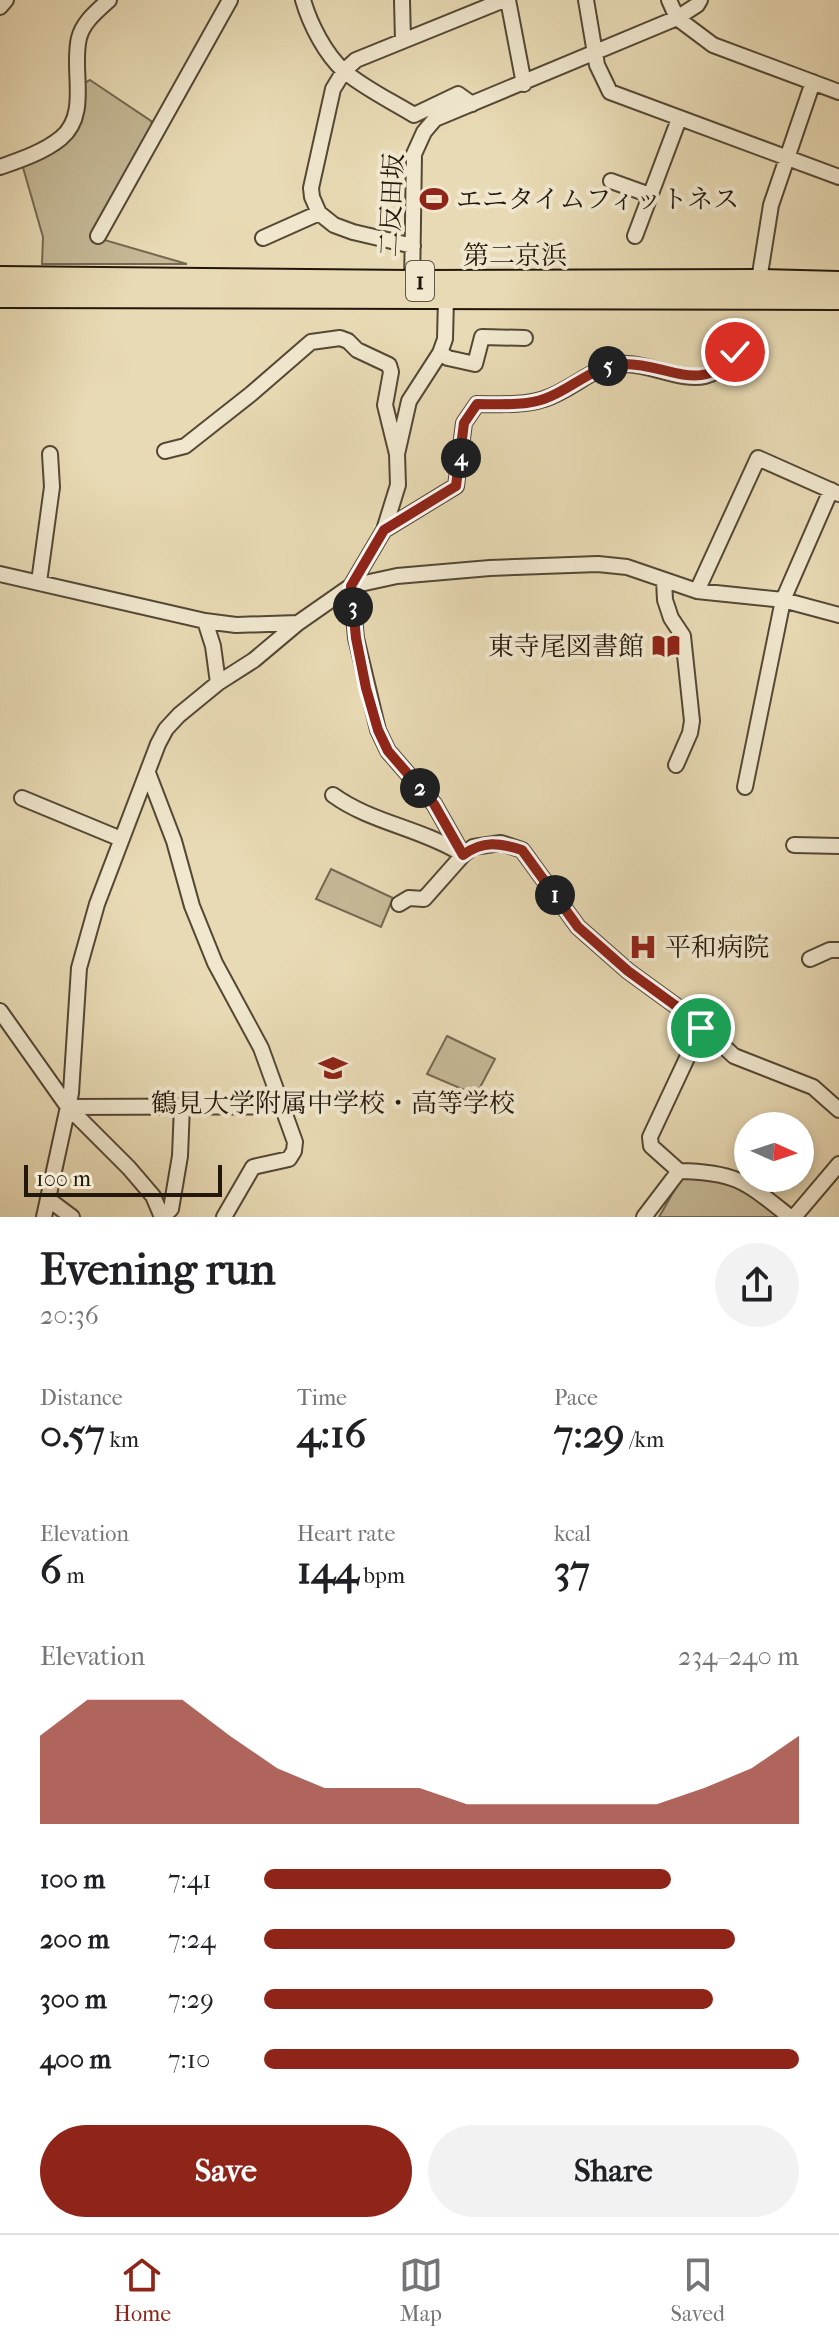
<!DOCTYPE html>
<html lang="en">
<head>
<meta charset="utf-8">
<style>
	body { margin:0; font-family:"IM FELL French Canon","Noto Serif JP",serif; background:#f2f2f2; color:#202124; height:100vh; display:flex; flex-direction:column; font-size:30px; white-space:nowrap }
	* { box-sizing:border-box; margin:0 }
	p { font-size:26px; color:#757577 }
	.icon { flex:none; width:44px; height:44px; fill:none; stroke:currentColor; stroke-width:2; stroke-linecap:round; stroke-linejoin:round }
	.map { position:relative; height:1217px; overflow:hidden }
	.drawer { display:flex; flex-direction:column; background:#fff; flex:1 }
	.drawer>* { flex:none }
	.needle { width:52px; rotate:93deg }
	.buttons { position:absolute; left:734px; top:1112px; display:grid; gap:16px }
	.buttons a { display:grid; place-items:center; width:80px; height:80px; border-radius:50%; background:#fff; box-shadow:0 4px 12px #0003; font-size:40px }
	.scale { position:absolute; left:24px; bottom:20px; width:198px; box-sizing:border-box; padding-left:8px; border:4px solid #22170b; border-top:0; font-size:22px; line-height:28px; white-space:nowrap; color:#22170b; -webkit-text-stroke:6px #f0e7ce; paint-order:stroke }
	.pin { position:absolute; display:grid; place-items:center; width:68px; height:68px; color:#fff; margin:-34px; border:4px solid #fff; border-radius:50%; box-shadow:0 2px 8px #0007 }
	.km { position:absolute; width:40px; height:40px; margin:-20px; border-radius:50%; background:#222; color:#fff; font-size:22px; line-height:40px; text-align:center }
	.round { display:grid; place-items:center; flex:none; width:84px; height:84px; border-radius:42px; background:#f2f2f2 }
	.headline { display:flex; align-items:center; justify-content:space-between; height:136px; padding:0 40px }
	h1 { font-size:44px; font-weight:800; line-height:60px }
	.stats { display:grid; grid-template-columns:repeat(3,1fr); gap:12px; height:136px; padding:8px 40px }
	.stats div { display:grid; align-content:center }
	.stats b { font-size:40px; font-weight:800 }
	.stats small { font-size:22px; font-weight:400 }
	.stats p { font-size:22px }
	.chart { height:224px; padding:16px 40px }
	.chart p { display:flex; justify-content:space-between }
	.chart svg { width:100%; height:144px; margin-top:8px; fill:#8f2418; opacity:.7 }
	.action { display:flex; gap:16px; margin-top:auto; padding:16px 40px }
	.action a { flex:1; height:92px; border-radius:48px; background:#8f2418; color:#fff; font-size:32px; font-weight:800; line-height:92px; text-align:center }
	.action a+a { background:#f2f2f2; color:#202124 }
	ul { padding:0 40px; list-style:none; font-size:26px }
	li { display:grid; grid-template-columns:128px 96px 1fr; align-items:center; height:60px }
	li i { height:20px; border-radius:10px; background:#8f2418 }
	.dock { display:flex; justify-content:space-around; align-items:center; height:112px; border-top:2px solid #e0e0e0; background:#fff; font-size:22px; color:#757577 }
	.dock a { display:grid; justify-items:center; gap:4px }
	.dock .active { color:#8f2418 }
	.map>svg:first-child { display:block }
</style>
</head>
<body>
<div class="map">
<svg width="839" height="1217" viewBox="0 0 839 1217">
	<rect width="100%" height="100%" fill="#e8dab4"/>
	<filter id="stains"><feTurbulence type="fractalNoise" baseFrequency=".0025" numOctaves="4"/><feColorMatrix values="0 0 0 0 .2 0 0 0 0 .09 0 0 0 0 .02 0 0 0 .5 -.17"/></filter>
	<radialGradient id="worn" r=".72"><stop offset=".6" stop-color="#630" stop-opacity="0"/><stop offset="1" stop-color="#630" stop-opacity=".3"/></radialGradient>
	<path fill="#c6b997" stroke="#746851" stroke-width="2" d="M90 80 151 121 153 128 94 237 187 264H42L43 237 22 164 54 148 83 84Z
		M331 869 393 898 381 927 316 899Z
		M447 1036 495 1059 476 1095 427 1074Z
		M702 1177 752 1192 782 1217H659L681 1179Z"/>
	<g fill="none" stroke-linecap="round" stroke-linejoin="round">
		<defs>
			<path id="minor" d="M303 0C310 24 325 54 344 71 364 88 391 101 414 115L458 94 472 104
				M402 0 403 41
				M508 0 524 84
				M586 0 597 65 610 92 839 177
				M669 0 677 18 713 45 839 92
				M0 7 6 0
				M0 167C20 160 44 152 61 138 90 114 71 70 79 38 83 22 97 11 109 0
				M611 181 650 195
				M98 236 230 0
				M635 236 679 119
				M263 238 319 213
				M413 246 353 232 334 225 319 213 312 197 311 188 333 89 344 71 356 60 504 0
				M759 280 771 205 813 82
				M412 288 414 154 424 132 435 119 677 18 697 5 700 0
				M440 353 448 358 475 364 482 337 525 338
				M165 451 185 446 251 394 311 342 340 338 348 341 357 350 389 365 391 372 385 405 397 454
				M384 530 456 486 464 423 477 404C498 404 523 406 544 399 571 391 593 366 621 364 647 362 681 382 705 376 727 370 735 352 745 333
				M0 574 205 621 236 625 298 623
				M664 580 665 600 671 618 683 636 692 721 690 733 676 765
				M39 582 52 487 50 454
				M351 586 384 530 398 485 397 454 409 401 440 353 445 339 446 298
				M351 586 356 638 378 730 388 751 434 804 463 855
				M697 591 758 458 839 494
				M205 621 213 646 218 683
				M148 773 174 841 192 906 215 963 261 1048 295 1142 294 1151 289 1159 253 1167 224 1217
				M745 787 783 600 831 490
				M333 795C370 822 419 828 459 852
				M22 798 121 839
				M794 845 839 846
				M399 904 409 898 424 899 463 855 473 847 501 843 522 850 578 927 628 971 694 1019 734 1056 813 1087 839 1110
				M810 959 830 950H839
				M0 1011 68 1107 129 1168 153 1196 162 1217
				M701 1028 650 1137 651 1146 679 1171C737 1172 746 1182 790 1217
				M68 1107 283 1106
				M48 1199 72 1217
				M44 1217 71 1093 79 968 97 904 158 744 166 729 179 715 218 683 254 660 298 623 351 586 397 576 490 568 598 564 627 567 697 591 783 600 839 615
				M162 1217 171 1209 180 1156 182 1106
				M644 1217 679 1171
				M794 1217 839 1164"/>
			<path id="highway" d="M0 277 412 281 759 280 839 282
				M0 297 839 299"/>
		</defs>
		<use href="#minor" stroke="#544835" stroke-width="18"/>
		<use href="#highway" stroke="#22170b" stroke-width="24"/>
		<use href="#minor" stroke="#f0e7ce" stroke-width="14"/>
		<use href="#highway" stroke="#e8dab4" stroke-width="20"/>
	</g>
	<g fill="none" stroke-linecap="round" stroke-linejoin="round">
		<defs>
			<path id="route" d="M701 1028 694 1019 628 971 578 927 522 850C500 843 483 840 463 855L434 804 388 751 378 730 366 688 356 638 351 586 384 530 456 486 464 423 477 404C498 404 524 406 544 399 571 390 594 365 622 364 666 362 703 398 735 352"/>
		</defs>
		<use href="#route" stroke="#fff" stroke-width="16"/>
		<use href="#route" stroke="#8f2418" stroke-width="10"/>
	</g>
	<defs>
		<symbol id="stadium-bare" viewBox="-9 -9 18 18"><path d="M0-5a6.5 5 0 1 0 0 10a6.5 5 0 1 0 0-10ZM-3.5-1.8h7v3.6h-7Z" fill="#8f2418" stroke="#f0e7ce" stroke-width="2.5" paint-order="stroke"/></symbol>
		<symbol id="library-bare" viewBox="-9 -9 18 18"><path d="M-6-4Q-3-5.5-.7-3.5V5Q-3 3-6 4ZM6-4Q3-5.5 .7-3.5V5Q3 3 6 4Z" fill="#8f2418" stroke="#f0e7ce" stroke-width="2.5" paint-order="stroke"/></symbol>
		<symbol id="hospital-bare" viewBox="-9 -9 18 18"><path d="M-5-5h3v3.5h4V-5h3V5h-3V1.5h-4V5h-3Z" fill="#8f2418" stroke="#f0e7ce" stroke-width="2.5" paint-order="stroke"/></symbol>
		<symbol id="school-bare" viewBox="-9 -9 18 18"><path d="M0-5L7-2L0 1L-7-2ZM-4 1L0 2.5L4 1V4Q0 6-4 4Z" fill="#8f2418" stroke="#f0e7ce" stroke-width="2.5" paint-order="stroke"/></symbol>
	</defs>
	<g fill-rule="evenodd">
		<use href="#stadium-bare" x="414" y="179" width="40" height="40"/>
		<use href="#library-bare" x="646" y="626" width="40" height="40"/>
		<use href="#hospital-bare" x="623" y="927" width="40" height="40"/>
		<use href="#school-bare" x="313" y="1048" width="40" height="40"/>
	</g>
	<g text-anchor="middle" stroke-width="8" stroke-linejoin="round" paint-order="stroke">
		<rect fill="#f0e7ce" stroke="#605546" stroke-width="2" x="406" y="261" width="28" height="40" rx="6"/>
		<g font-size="24" font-weight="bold" fill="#22170b">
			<text x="420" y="289">1</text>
		</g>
		<g font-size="26" fill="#22170b" stroke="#f0e7ce" text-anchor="start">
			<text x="456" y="208">エニタイムフィットネス</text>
			<text x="644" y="655" text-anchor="end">東寺尾図書館</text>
			<text x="665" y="956">平和病院</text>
			<text x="333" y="1112" text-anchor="middle">鶴見大学附属中学校・高等学校</text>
		</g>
		<g font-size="26" fill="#22170b" stroke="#f0e7ce">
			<text transform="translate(391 205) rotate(-87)" y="9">二反田坂</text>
			<text x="515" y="264">第二京浜</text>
		</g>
	</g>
	<rect width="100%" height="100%" filter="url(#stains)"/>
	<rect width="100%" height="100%" fill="url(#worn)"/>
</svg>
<div class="buttons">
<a><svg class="needle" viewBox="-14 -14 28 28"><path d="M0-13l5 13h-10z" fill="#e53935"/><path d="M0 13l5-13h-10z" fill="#757577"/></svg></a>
</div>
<div class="scale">100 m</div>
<div class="pin" style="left:701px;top:1028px;background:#1e9e55"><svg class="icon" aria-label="arrive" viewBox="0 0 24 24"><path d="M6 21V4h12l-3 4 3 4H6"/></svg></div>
<div class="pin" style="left:735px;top:352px;background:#d93025"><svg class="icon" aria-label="check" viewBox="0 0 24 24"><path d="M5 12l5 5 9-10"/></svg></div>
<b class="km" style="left:555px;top:895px">1</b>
<b class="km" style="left:420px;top:788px">2</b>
<b class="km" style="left:353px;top:607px">3</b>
<b class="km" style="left:461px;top:458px">4</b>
<b class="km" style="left:608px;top:366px">5</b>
</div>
<section class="drawer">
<div class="headline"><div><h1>Evening run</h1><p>20:36</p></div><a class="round"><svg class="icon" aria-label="share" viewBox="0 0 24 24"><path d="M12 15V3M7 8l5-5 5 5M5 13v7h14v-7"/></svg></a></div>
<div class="stats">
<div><p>Distance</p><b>0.57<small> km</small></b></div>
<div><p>Time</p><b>4:16</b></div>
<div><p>Pace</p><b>7:29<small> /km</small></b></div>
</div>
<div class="stats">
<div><p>Elevation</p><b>6<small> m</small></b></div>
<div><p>Heart rate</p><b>144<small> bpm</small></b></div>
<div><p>kcal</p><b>37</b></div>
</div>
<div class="chart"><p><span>Elevation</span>234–240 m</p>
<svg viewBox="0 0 160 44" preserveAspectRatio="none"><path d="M0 44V17L10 6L20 6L30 6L40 17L50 27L60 33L70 33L80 33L90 38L100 38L110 38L120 38L130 38L140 33L150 27L160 17V44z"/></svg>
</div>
<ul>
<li><b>100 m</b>7:41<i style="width:76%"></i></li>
<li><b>200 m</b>7:24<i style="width:88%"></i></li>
<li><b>300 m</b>7:29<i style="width:84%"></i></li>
<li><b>400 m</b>7:10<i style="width:100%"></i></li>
</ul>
<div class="action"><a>Save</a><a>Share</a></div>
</section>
<nav class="dock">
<a class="active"><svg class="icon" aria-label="home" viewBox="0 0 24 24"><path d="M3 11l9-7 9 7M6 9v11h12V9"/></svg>Home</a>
<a><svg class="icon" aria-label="map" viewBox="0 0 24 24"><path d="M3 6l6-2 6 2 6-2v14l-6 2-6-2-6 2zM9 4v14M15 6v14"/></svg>Map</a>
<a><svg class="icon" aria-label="saved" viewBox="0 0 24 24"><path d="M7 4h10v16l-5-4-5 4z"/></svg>Saved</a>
</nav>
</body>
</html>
